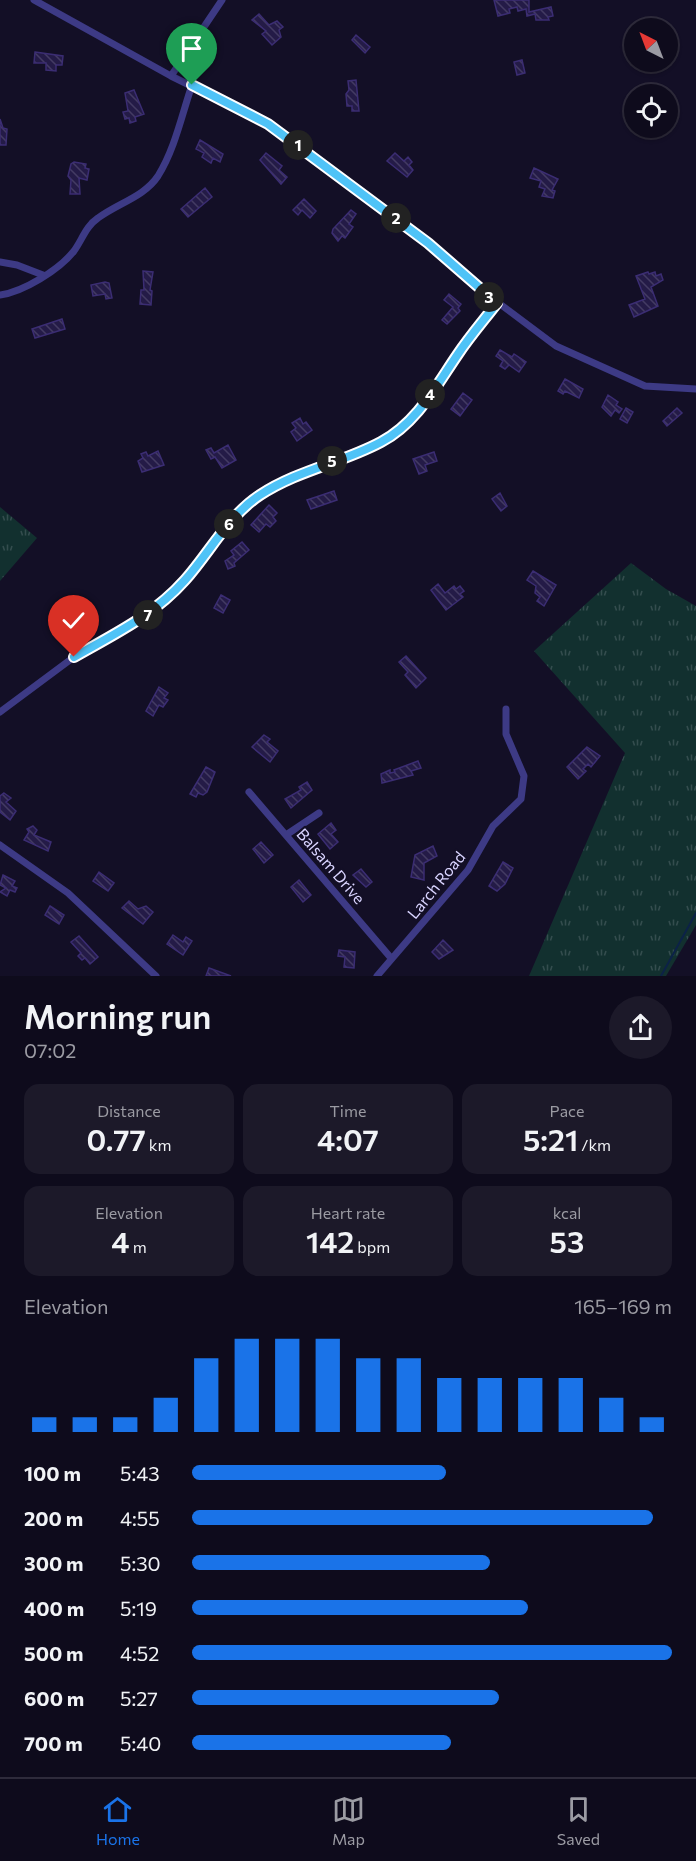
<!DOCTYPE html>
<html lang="en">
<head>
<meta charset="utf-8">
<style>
	body { margin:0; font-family:Commissioner,sans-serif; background:#1c1929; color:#f1f3f6; height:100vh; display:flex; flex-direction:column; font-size:22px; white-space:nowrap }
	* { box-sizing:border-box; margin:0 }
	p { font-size:20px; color:#9b9ba3 }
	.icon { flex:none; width:33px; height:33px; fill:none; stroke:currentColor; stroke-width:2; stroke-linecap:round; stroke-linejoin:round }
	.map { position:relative; height:976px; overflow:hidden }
	.details { display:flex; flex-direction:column; background:#0e0b1c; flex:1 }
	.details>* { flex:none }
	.needle { width:39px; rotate:318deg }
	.fabs { position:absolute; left:624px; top:18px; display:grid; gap:12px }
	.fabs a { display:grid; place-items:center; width:54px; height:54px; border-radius:50%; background:#0e0b1c; box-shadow:0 2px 4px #0004,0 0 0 2px #2e2b3b; font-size:30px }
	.pin { position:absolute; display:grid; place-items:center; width:51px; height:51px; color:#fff; margin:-62px -26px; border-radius:50% 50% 50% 0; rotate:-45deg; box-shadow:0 0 6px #0007 }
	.pin .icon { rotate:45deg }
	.km { position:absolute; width:30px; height:30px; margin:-15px; border-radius:50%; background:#222; color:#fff; font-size:16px; line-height:30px; text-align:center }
	.round { display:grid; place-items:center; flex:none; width:63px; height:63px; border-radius:32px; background:#1c1929 }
	.head { display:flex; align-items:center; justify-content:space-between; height:102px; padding:0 24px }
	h1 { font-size:33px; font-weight:600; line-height:45px }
	.stats { display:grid; grid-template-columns:repeat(3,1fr); gap:9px; height:102px; padding:6px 24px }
	.stats div { display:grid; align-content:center; border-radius:15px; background:#1c1929; text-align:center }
	.stats b { font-size:30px; font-weight:600 }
	.stats small { font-size:16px; font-weight:400 }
	.stats p { font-size:16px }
	.chart { height:168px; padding:12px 24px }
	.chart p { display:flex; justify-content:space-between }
	.chart svg { width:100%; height:108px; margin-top:6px; stroke:#1a73e8; stroke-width:6 }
	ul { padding:0 24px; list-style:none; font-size:20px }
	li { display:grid; grid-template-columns:96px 72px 1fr; align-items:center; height:45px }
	li i { height:15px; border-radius:8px; background:#1a73e8 }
	.tab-bar { display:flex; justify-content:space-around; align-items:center; height:84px; border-top:2px solid #2e2b3b; background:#0e0b1c; font-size:16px; color:#9b9ba3 }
	.tab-bar a { display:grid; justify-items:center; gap:3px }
	.tab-bar .on { color:#1a73e8 }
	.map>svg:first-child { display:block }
</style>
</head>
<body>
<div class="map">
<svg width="696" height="976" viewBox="0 0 696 976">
	<defs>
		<pattern id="grass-tufts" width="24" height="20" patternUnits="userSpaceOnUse" patternTransform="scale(1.5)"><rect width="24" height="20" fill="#12302f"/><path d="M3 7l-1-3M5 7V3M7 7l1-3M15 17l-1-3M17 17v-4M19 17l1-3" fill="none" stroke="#344d4e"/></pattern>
		<pattern id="building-back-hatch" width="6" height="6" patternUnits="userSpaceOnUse" patternTransform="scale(1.5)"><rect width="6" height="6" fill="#241b47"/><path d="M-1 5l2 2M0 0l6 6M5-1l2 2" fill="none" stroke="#433b63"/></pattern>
	</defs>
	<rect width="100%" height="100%" fill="#130f26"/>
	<path fill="url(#grass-tufts)" d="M0 507 37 538 0 581Z
		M631 563 666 589 696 606V925L666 976H529L625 753 534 651Z"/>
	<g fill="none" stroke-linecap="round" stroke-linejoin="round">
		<path stroke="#0c2248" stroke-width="2" d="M661 976 696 913"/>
	</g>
	<path fill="url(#building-back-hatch)" stroke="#3b2d73" stroke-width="1.5" d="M494 0H529V12L551 7 553 16 548 17 549 20H536L535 14 527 16 526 9 518 11 517 7 509 9 510 13 498 16Z
		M259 14 269 25 277 21 283 27 279 30 281 37 272 45 262 34 266 31 252 20Z
		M356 35 370 47 365 53 352 40Z
		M35 52 63 56 62 65H56V71L46 70V63H34Z
		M522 60 525 73 517 75 514 62Z
		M356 80 359 111H352V106H347L346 94 349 90 348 81Z
		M134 90 144 114 135 117 136 121 130 123 129 118 125 119 123 112 128 111 125 93Z
		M0 119 3 128 7 129 6 145H0Z
		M200 140 223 154 220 162 213 158 211 163 202 157 204 153 196 149Z
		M266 153 282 166 279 170 287 177 281 184 260 160Z
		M395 153 404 161 408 157 412 162 409 165 413 170 407 177 387 161Z
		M74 162 86 164 85 168 89 169 87 180 79 178 80 194H70L71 180 68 176 71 164Z
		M534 168 558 179 552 190 555 191 553 198 542 196 545 189 539 187 541 181 530 178Z
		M205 188 212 197 188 217 181 209Z
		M304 199 316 211 310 218 302 210 298 215 293 210Z
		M351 210 356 214 349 224 353 227 345 238 342 236 338 241 332 233 333 229Z
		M143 271 153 272 150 290 152 291 151 305 140 304 141 290H144Z
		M648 272 649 274 655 272 656 276 661 274 663 280 651 287 658 306 634 317 629 305 645 299 636 276Z
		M105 282 109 283 112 298 106 299 105 294 93 296 91 285Z
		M449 294 461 304 458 308 460 311 447 324 442 320 453 307 444 300Z
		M62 319 65 329 35 338 32 329Z
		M500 350 512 357 514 354 526 362 519 372 509 365 505 369 500 366 503 361 496 356Z
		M565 379 583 389 579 398 565 391 563 394 558 391Z
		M463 393 472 400 460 416 451 409Z
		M608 395 618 402 616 405 622 409 619 413 615 410 611 416 602 407Z
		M626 408 633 412 627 423 620 419Z
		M677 408 682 413 667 426 663 421Z
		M300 418 303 424 306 422 312 430 297 441 291 432 296 428 292 423Z
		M228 445 236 460 222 468 215 457 211 459 206 450 211 448 214 453Z
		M158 451 164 465 142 472 138 461 143 458 141 454 146 452 148 456Z
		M434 452 437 461 425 465 427 471 419 474 413 459Z
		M334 491 337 500 311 509 307 500Z
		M500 493 507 506 501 511 492 499Z
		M269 505 277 513 273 517 276 521 270 527 266 524 259 532 251 525Z
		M242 542 249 550 234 563 235 566 228 569 225 561 234 555 231 551Z
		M533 571 556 585 544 606 537 601 540 597 535 593 536 586 527 580Z
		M438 584 445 593 454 586 456 589 460 586 464 591 460 594 463 597 446 610 431 590Z
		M221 595 230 600 223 613 214 608Z
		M83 612 87 620 77 624 74 630 57 635 53 625Z
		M406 656 426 678 416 688 405 675 408 672 399 662Z
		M159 687 168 693 164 698 168 700 163 707 159 705 153 716 146 711Z
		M264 735 270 739 267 742 278 751 270 762 252 747Z
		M587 747 600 756 591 767 588 764 583 769 586 771 578 779 567 767Z
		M418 761 421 768 411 771 413 775 382 783 381 774 390 770V773L395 772 394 770Z
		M206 767 215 772 207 792 203 795 198 793 196 797 190 794Z
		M307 782 312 790 291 808 285 799 301 790 299 787Z
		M4 793 11 798 6 802 16 811 10 820 0 812V796Z
		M331 823 336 830 331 834 338 842 330 849 318 834Z
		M33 826 37 830 34 835 51 842 48 851 24 840 29 832 27 829Z
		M261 842 273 855 264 863 253 849Z
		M433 846 437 856 424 863V880L411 877 415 855Z
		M503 862 513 868 505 884 497 891 489 886Z
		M361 869 372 882 366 887 353 875Z
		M99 872 114 883 108 891 93 881Z
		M3 875 15 881 12 886 17 888 15 892 10 890 7 896 0 892 6 888 0 885Z
		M299 880 311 895 303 902 291 887Z
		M129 901 138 909 146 906 153 912 143 924 122 908Z
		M50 906 64 915 59 924 45 915Z
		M173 935 183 942 186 937 192 941 183 955 167 944Z
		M79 936 98 957 90 964 85 958 82 960 78 956 81 953 71 942Z
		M443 940 453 950 439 959 432 952Z
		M339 950 355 952 354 968 344 967 345 957 338 956Z
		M209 968 231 976H206Z"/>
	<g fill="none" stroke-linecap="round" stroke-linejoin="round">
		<path stroke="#3d3a85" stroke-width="7" d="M34 0 171 76 268 124 428 243 480 289 556 346 645 386 696 389
			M171 76 222 0
			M0 262 17 265 43 275
			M0 295C23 292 59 270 74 251 82 240 86 226 98 218 118 203 144 197 158 176 175 149 182 114 192 85
			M0 712 74 657 145 618 186 579 222 532 260 495 314 467 381 442 405 425 421 409 497 303
			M249 792 391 958
			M286 835 319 813
			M0 845 68 893 156 976
			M377 976 468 870 493 826 521 799 524 776 506 734V709"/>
	</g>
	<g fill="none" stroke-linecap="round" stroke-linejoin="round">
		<defs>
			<path id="route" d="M74 657C114 634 153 616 185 580 210 552 228 516 260 495 298 470 342 463 381 442 417 423 436 386 458 354 470 336 484 320 497 303L428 243 268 124 192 85"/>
		</defs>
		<use href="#route" stroke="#fff" stroke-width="12"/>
		<use href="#route" stroke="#4fc3f7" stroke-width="8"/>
	</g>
	<g text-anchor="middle" stroke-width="4.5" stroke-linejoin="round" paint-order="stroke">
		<g font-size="16" fill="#d9d4ff" stroke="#130f26">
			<text transform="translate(331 866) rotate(49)" y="6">Balsam Drive</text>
			<text transform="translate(436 885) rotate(-51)" y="6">Larch Road</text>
		</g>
	</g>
</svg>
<div class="fabs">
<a><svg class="needle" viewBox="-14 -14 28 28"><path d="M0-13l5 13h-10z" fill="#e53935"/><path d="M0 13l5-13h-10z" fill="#9b9ba3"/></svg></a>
<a><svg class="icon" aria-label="locate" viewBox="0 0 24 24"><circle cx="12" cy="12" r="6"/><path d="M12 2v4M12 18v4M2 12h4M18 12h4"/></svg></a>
</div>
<div class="pin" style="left:192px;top:85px;background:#1e9e55"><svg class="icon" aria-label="arrive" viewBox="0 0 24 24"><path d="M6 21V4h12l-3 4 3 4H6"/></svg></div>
<div class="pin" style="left:74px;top:657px;background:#d93025"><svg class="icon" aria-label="check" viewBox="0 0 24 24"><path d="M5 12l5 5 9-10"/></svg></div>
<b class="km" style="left:298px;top:145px">1</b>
<b class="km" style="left:396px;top:218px">2</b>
<b class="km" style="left:489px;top:297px">3</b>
<b class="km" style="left:430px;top:394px">4</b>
<b class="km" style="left:332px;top:461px">5</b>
<b class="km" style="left:229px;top:524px">6</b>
<b class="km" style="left:148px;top:615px">7</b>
</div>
<section class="details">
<div class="head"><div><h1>Morning run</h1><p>07:02</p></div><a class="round"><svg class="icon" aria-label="share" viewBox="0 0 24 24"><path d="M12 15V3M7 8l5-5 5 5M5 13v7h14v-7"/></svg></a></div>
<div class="stats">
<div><p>Distance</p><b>0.77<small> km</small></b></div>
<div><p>Time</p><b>4:07</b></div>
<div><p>Pace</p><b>5:21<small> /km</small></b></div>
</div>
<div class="stats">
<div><p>Elevation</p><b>4<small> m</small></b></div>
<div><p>Heart rate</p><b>142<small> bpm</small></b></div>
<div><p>kcal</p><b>53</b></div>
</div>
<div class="chart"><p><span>Elevation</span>165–169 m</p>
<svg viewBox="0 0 160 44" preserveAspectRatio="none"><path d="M5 44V38M15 44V38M25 44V38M35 44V30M45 44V14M55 44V6M65 44V6M75 44V6M85 44V14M95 44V14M105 44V22M115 44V22M125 44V22M135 44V22M145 44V30M155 44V38"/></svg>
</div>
<ul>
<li><b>100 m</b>5:43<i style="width:53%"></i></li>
<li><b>200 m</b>4:55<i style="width:96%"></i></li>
<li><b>300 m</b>5:30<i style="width:62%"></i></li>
<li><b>400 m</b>5:19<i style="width:70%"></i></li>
<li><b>500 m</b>4:52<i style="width:100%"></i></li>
<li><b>600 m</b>5:27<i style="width:64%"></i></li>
<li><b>700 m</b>5:40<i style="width:54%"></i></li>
</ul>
</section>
<nav class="tab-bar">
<a class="on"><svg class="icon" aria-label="home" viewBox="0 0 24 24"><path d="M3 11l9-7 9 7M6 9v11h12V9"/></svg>Home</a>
<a><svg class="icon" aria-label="map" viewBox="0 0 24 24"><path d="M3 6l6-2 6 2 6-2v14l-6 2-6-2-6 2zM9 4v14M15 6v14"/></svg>Map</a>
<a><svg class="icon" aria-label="saved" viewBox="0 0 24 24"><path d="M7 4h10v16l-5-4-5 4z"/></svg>Saved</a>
</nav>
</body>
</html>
